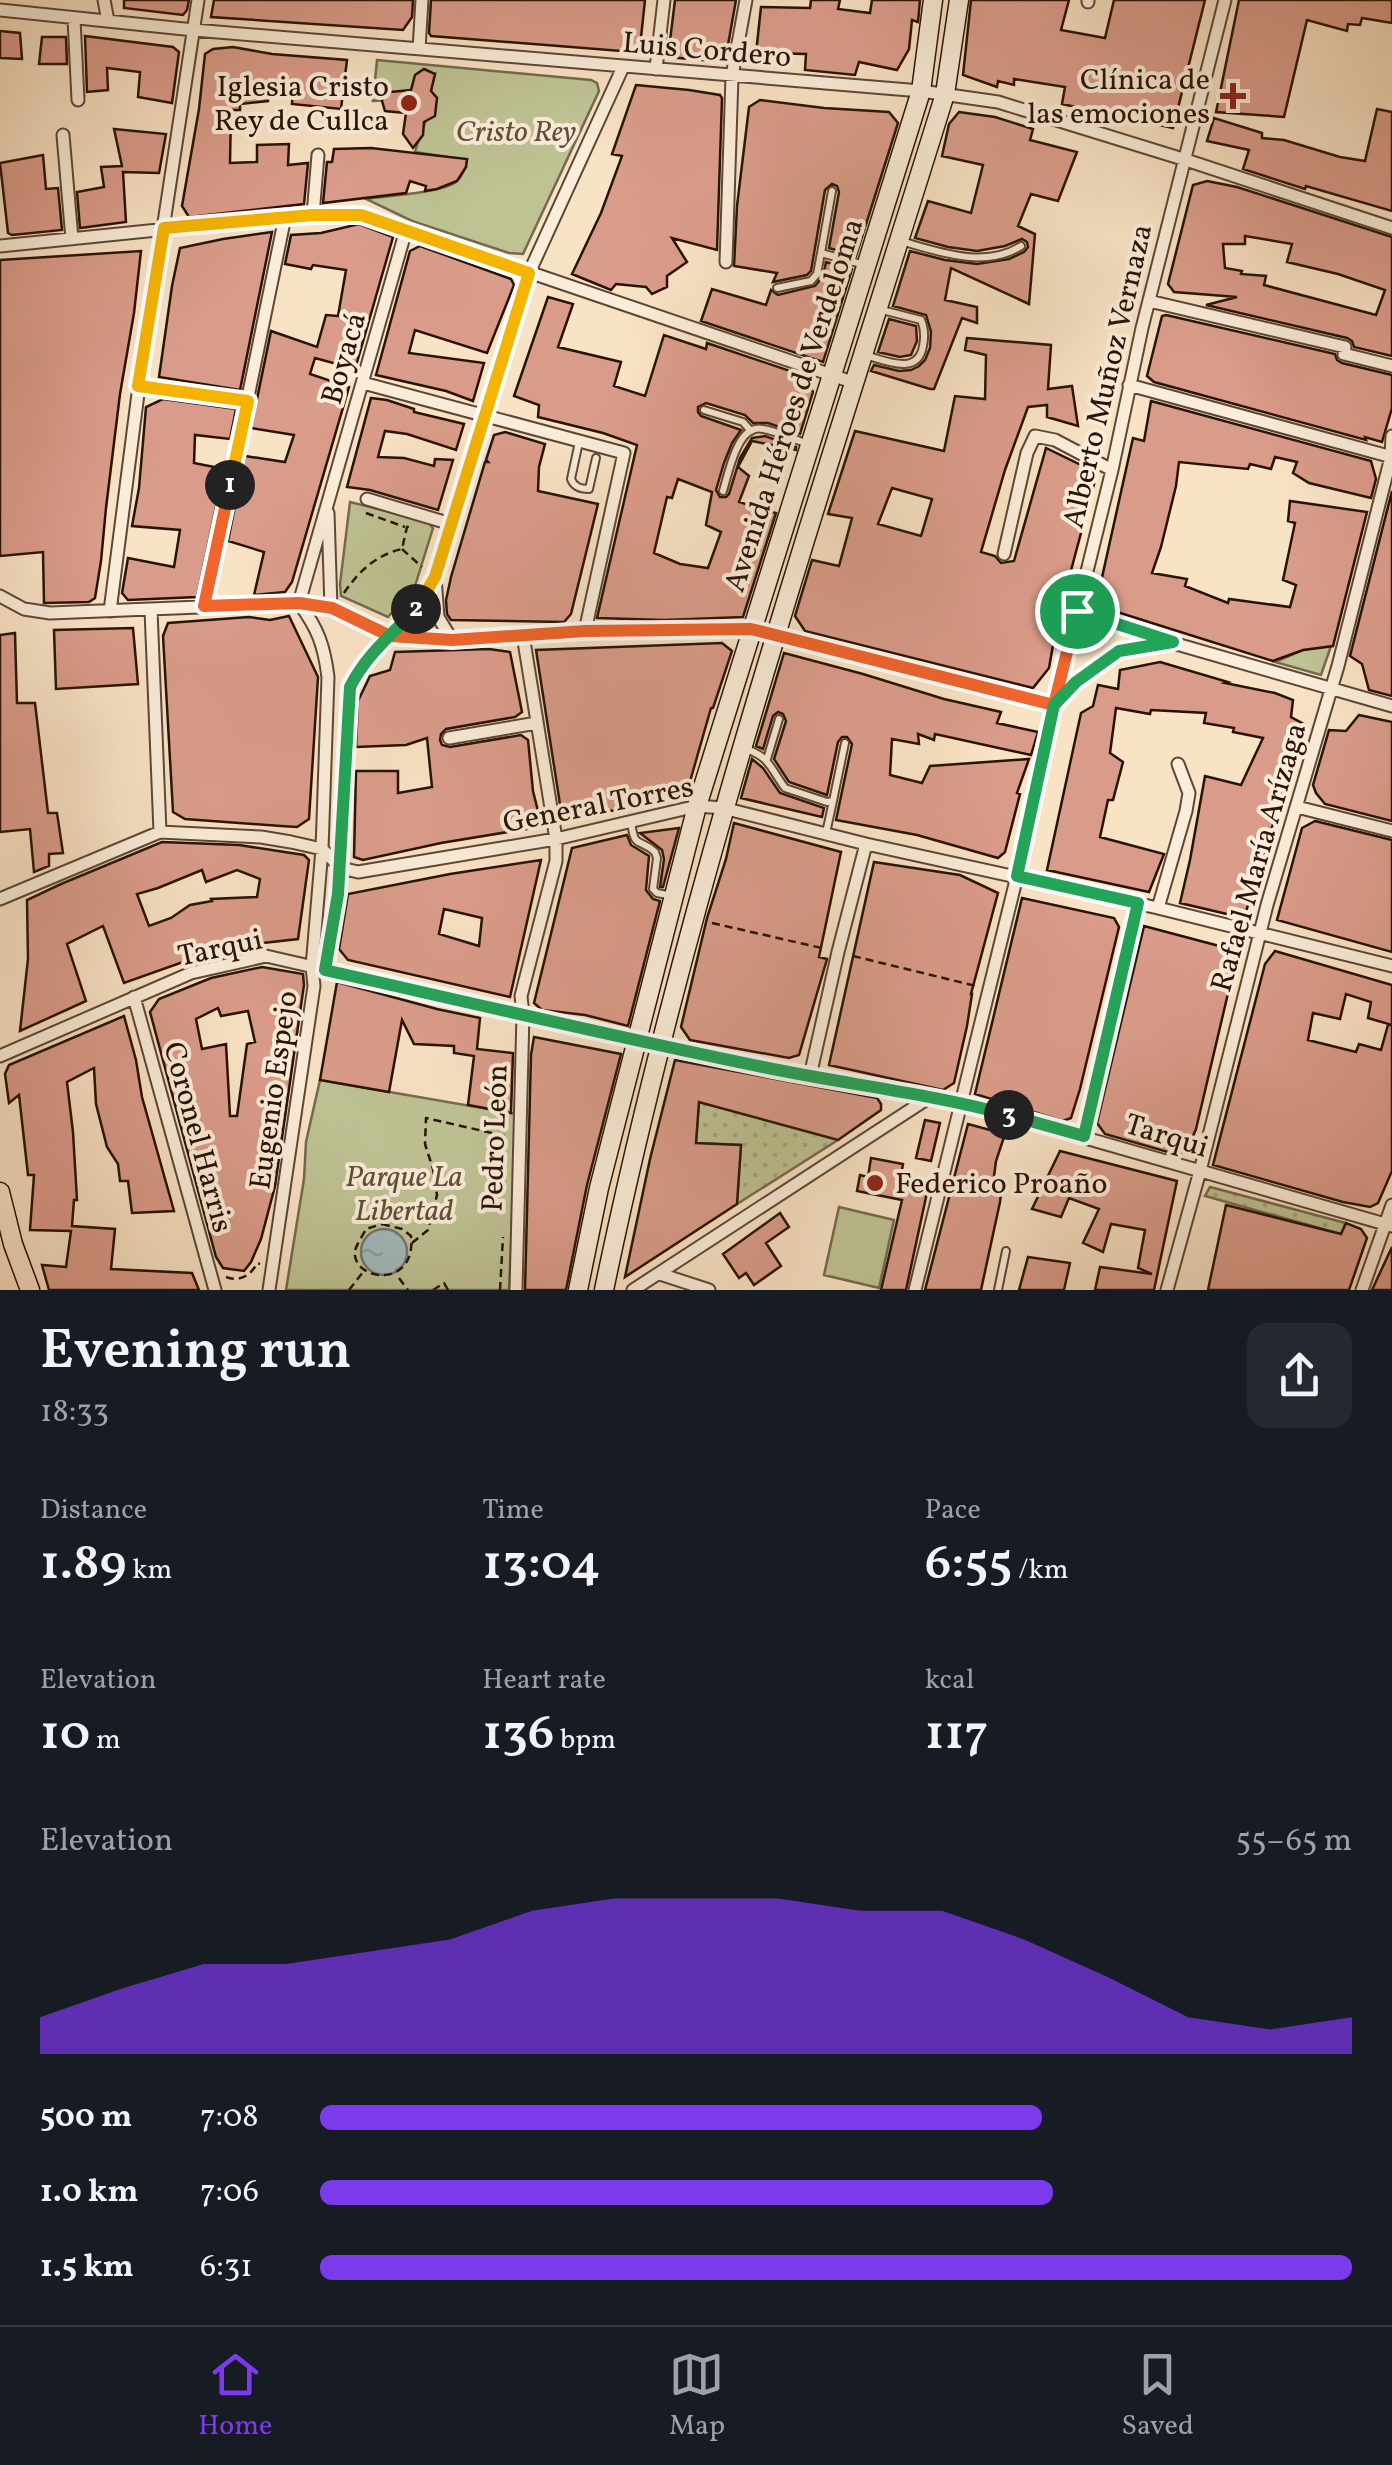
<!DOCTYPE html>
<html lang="en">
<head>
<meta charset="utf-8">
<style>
	body { margin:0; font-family:Vollkorn,serif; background:#242831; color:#f1f3f6; height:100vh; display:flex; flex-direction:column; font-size:38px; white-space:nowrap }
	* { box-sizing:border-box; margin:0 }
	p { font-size:32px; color:#9ea1a6 }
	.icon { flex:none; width:55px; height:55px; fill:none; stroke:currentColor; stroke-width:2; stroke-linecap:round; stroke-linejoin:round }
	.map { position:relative; height:1290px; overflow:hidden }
	.panel { display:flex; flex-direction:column; background:#171b24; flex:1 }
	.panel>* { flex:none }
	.pin { position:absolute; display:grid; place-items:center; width:85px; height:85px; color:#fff; margin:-42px; border:5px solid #fff; border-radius:50%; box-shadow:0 2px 10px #0007 }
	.km { position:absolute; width:50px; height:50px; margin:-25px; border-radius:50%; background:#222; color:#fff; font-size:28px; line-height:50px; text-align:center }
	.round { display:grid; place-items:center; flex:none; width:105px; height:105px; border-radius:20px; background:#242831 }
	.overview { display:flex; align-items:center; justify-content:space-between; height:170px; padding:0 40px }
	h1 { font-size:55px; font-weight:600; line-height:75px }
	.metrics { display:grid; grid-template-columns:repeat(3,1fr); gap:15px; height:170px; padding:10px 40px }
	.metrics div { display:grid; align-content:center }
	.metrics b { font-size:50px; font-weight:600 }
	.metrics small { font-size:28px; font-weight:400 }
	.metrics p { font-size:28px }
	.chart { height:280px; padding:20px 40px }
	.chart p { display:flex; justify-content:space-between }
	.chart svg { width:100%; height:180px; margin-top:10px; fill:#7c3aed; opacity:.7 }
	ul { padding:0 40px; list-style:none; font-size:32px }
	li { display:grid; grid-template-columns:160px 120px 1fr; align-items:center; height:75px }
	li i { height:25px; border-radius:12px; background:#7c3aed }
	.tab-bar { display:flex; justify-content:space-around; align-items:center; height:140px; border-top:2px solid #363941; background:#171b24; font-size:28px; color:#9ea1a6 }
	.tab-bar a { display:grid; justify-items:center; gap:5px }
	.tab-bar .current { color:#7c3aed }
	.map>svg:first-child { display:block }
</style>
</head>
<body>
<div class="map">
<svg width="1392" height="1290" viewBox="0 0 1392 1290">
	<defs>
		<pattern id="grass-dots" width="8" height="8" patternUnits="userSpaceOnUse" patternTransform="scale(2.5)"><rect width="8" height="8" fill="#bfc394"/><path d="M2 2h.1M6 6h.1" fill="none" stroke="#a4a67e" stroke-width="1.8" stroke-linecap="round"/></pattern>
		<pattern id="water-ripples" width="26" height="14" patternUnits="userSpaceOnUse" patternTransform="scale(2.5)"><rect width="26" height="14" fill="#a2bbbe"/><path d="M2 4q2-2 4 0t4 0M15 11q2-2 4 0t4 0" fill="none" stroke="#8ca0a2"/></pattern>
	</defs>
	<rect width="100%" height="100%" fill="#f9e3c5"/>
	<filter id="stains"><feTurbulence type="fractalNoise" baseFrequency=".002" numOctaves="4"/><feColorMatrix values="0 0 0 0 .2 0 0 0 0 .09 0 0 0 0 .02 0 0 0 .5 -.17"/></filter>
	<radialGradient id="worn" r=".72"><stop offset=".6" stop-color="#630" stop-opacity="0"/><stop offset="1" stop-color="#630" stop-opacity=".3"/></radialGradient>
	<path fill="url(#grass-dots)" stroke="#746a4e" stroke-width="2.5" d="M699 1102 838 1140 737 1204 741 1145 696 1143Z
		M1210 1187 1346 1223 1341 1234 1205 1196Z"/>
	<path fill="#bfc394" stroke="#746a4e" stroke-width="2.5" d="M377 60 591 80 597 83 599 91 523 254 509 253 412 221 366 199C386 196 441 193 456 182 463 176 465 168 467 160L415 152C420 133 427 116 437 98L431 91 435 74C416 87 396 101 373 101Z
		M350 502 427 521 433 528 415 586 388 617 341 596 340 584Z
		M1331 646 1321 675 1275 662 1303 650Z
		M320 1080 517 1114 509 1290H286L304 1179 306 1142Z
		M839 1207 894 1220 879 1288 824 1275Z"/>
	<path fill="url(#water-ripples)" stroke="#727775" stroke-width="2.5" d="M361 1252a23 23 0 1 1 46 0a23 23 0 1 1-46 0Z"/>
	<path fill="#da9c8a" stroke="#291207" stroke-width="2.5" fill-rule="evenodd" d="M124 0H189L187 10 183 15 124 8Z
		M214 0H413L412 17 403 30 211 17Z
		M431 0H645L640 47 634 52 431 36 429 33Z
		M675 0H736L725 62 668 57Z
		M811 0H840L838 9 870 13 872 0H920L918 22 912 20 909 49 897 70 859 62 855 75 805 70 806 54 756 53 761 7 810 8Z
		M971 0H1069L1061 30 1105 38 1114 0H1205L1173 128 1062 104 1065 87 1014 79V85L998 81 997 87 963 75Z
		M1239 0H1392V23L1362 18 1360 25 1348 24 1347 31 1307 20 1284 117 1216 112Z
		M0 31 20 33 22 59 0 58Z
		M85 36 173 47 179 52 172 103 138 97 140 72 107 68 108 90 87 92Z
		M42 37H66L67 64H39Z
		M233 47 272 54 347 60 341 109 292 104 293 85H269L268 101 240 104V110H231L230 163 257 162V145L289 144 288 165 308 163 304 204 189 217 182 206 199 109 205 54 213 49Z
		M424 69 435 74 431 91 437 98 435 116 424 122 423 135 413 148 403 134 406 113 385 111 382 101 383 96 390 92 411 90 415 75Z
		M636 85 689 90 720 95 722 98 717 250 672 238 687 262 667 276V287L652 294 646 287 616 284 611 290 572 274 601 213 622 156 612 154Z
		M760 100 824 108 889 112 898 123 856 256 829 248 839 192 837 186 832 184 825 190 811 271 807 275 773 282 777 273 734 266 737 206 749 107Z
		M1377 109 1392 112V211L1306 186 1305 189 1243 169 1249 150 1207 141 1214 118 1262 133V138L1284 140 1340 157 1365 161Z
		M959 112 995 117 1033 129 1030 140 1077 152 1058 201 1031 194 1018 226 1035 234 1029 304 951 268 945 300 977 307V323L962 318 934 389H930L871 371 874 365 899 371 911 370 919 366 925 360 930 348 931 332 926 315 893 306 910 251 945 260 977 264 1009 259 1024 252 1028 247 1027 242 1022 239 1005 246 977 251 948 247 915 238 928 201 971 213 983 165 942 156 949 124Z
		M114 129 166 134 159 173 123 172 126 222 80 228 77 192 104 187 101 167 122 166Z
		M371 148 467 159 466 167 457 181 437 189 425 191 426 186 410 181 406 193 323 203 327 162H332L334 149Z
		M43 155 46 189 58 188 62 230 12 235 8 233 0 163Z
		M1207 181 1237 187 1392 237V356L1354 347 1352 341 1347 338 1206 305 1237 297 1174 292 1168 284 1193 185ZM1245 236 1292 244 1287 262 1338 274 1385 290 1376 315 1264 285 1266 276 1241 274 1242 271 1225 268 1223 244H1245Z
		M359 224 393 237 360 352 355 369 315 358 310 374 349 387 292 582 285 592 254 595 264 552 228 541 245 456 285 462 294 435 251 428 271 331 317 347 326 315 338 316 346 270 313 265 311 269 285 264 291 235 321 233Z
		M272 232 240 390 159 377 172 286 180 248 223 239Z
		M420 246 511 279 514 285 487 353 415 330 409 353 484 363 473 401 446 391 376 375 410 251Z
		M141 251 134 313 120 394 106 508 101 561 95 598 89 602 44 603 43 552 0 556V260Z
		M826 262 852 269 823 362 701 321 712 289 766 305 771 290 778 295 815 286 823 276Z
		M548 297 573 304 558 347 621 362 614 386 645 396 664 335 706 349 707 343 802 375 813 392 800 434 768 423H753L745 415 706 403 698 407V412L701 416 741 430 732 443 724 463 716 490 720 497H726L729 494 740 458 752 438 765 436 796 447V450L752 441 738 467 749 476 739 502 776 513 743 617 665 620 597 618 637 445 603 433 538 417 539 405 514 396ZM678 479 712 492 706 525 721 532 708 568 680 564 654 553 667 497 672 498Z
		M1166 315 1335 354 1337 360 1342 363 1392 375V408L1382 442 1365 437 1366 440 1154 382 1147 376 1162 316Z
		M889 319 916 326 917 341 911 355 900 357 878 352Z
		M967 338 1051 345 1048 389 1072 386 1078 426 1047 417V405L1028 407 1005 470 981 552 995 556 1001 563 1014 561 1046 448 1097 473 1057 623 1049 668 1033 688 805 631 795 616 812 560 839 566 852 518 828 514 855 431 944 451 955 396 985 399 986 355 965 350ZM892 488 932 499 921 536 878 524Z
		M371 398 387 400 414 409V412L464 424 456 450 407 434 385 431 378 457 404 458 434 466 435 459 453 460 438 510 370 490 347 487Z
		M163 399 236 409 230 439 195 435 194 463 224 469 197 597 128 600 122 593 128 558 174 567 180 530 132 526 139 488 146 407Z
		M1151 401 1371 461 1376 479 1371 498 1309 483 1293 473 1297 462 1275 457 1271 469 1250 464 1248 469 1179 462 1176 486 1161 547 1152 573 1187 579 1185 586 1228 603 1229 599 1290 607 1296 585 1283 580 1295 523 1288 521 1290 501 1367 512 1333 646 1303 650 1273 661 1117 612 1097 600 1133 438 1144 441Z
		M505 432 545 444 539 467 538 491 598 504 571 614 564 622 451 620 447 614 446 600 451 577 485 462H488L486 460 494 435Z
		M1392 491V696L1369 690 1362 664 1350 656Z
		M289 616 318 677 309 819 297 827 281 826 185 819 173 812 163 636 168 623 249 617 270 620Z
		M133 628 138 684 56 689 54 630Z
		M15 633 17 703H35L48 813H57L63 853 49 854V866L34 872 30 829 0 832V635Z
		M722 643 732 651 713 708H711L687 792 617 810 562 817 536 650Z
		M489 649 510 652 522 712 515 717 446 729 441 734 440 740 442 745 450 747 521 735 528 740 533 791 539 815 532 828 441 843 363 860 354 857 356 771H398V793L432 787 427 738 406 745 356 747 358 701 370 676 390 670 395 652Z
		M784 653 863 674 944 699 1001 712 997 723 1038 732 1031 755 935 734 934 740 918 734 919 744 892 739 890 775 922 783 930 766 1029 759 1017 793 1020 794 1005 852 998 858 917 835 836 820 852 744 847 737H842L838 742 827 795 789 782 774 759 786 721 783 714 778 712 773 716 763 749 756 746Z
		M1160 662 1228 682 1225 683 1275 693 1293 700 1291 717 1304 724 1244 918 1180 903 1190 860 1205 776 1241 785 1263 738 1233 732 1234 728 1204 723 1206 713 1151 710 1150 714 1116 708 1110 753 1123 762 1113 800H1108L1100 837 1164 854 1149 892 1047 870 1081 713 1093 706 1098 685 1118 689 1120 670Z
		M1359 715 1392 722V821L1325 804 1316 793 1313 785 1329 730 1346 731Z
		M752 759 763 768 780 793 824 808 822 817 741 798Z
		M1315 821 1392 840V952L1277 920 1302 828Z
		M734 823 841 852 819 957 827 959 799 1055 789 1058 690 1040 681 1027 707 918 726 859Z
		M679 828 663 887H660L664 859 662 850 640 833Z
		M627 835 631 845 649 856 646 890 653 899 660 901 628 1026 585 1015 542 1010 534 1003 572 848Z
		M162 842 239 845 304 855 309 860 298 939 181 952 200 956 124 983 103 926 67 944 86 1001 20 1031 28 959 27 900 61 884ZM202 870 206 882 237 870 260 879 257 897 211 899 212 901 190 905 171 918 149 926 137 894 158 888Z
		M541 860 510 997 348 960 339 949 348 894 450 874ZM444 909 482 918 479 946 439 934Z
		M874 862 960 875 998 893 971 994H972L967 1026 954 1083 943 1090 829 1065Z
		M1022 898 1114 918 1119 927 1080 1089 1071 1118 1063 1121 975 1094Z
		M1144 926 1238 951 1196 1129 1187 1150 1178 1155 1105 1134 1097 1123Z
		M1275 951 1392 985V1025L1368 1018 1371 1002 1346 994 1340 1019 1313 1013 1308 1040 1356 1052 1359 1044 1381 1050 1388 1025H1392V1171L1378 1203 1370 1207 1343 1202 1213 1165 1265 964Z
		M262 967 303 974 304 985 275 1186 261 1239 251 1262 244 1271 223 1268 216 1257 150 1012 159 999 211 978ZM218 1008 221 1016 248 1011 255 1042 247 1044 237 1116H230L226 1044 202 1049 196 1019Z
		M337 982 437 1009 480 1018 477 1049 513 1053 511 1113 468 1105 474 1056 454 1053V1046L414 1044 402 1020 389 1092 320 1080Z
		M124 1016 136 1060 142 1097 174 1211 132 1213 128 1181H120L118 1164 107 1147 96 1104 94 1068 67 1082 73 1132 77 1200H74L72 1226 115 1229 111 1269 192 1273 199 1290H49L42 1265 66 1267 71 1231 30 1230 34 1175H28L19 1095 9 1103 5 1074 9 1065Z
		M534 1037 621 1054 587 1185 566 1290H525L531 1055Z
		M675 1060 877 1098 881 1104V1110L838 1140 699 1102 696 1143 741 1145 737 1204 625 1277 650 1159Z
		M925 1120 940 1123 931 1161 916 1158Z
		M968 1124 1005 1134 996 1161 993 1184 1002 1186 1000 1202 981 1290H925Z
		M1060 1151 1177 1181 1154 1290H1095L1100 1267 1152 1274 1138 1268 1145 1230 1111 1224 1103 1252 1083 1243 1099 1209 1069 1198 1061 1217 1032 1209Z
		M871 1158 903 1164 900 1182 928 1188 906 1290H881L902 1200 857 1191 860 1175 868 1177Z
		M1226 1205 1341 1234 1346 1223 1361 1229 1367 1238 1349 1290H1208Z
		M780 1213 789 1227 766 1243 781 1266 754 1285 746 1273 739 1278 723 1254Z
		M1392 1247V1290H1372Z
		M1028 1257 1070 1263 1064 1290H1019Z"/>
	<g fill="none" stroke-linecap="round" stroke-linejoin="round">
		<defs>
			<path id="lane" d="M832 191 821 253 865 265
				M901 241C939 252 985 269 1021 246
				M777 288 811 281 817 274 821 253
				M865 355C886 361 918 376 923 346 925 336 925 329 921 320L882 310
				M704 410 743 422 751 431
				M579 442 571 479C574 487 580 489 589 489L596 458
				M723 491C728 475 736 433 755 429 766 426 796 440 808 444
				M743 748C770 756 770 768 785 788L827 802 833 801 845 743
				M767 759 779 719
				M631 822C635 850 638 837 655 852L657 858 653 889 657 893 673 896
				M826 833 833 801
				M998 1290 1006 1251"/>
			<path id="street" d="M104 0 108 21
				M1088 2V0
				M0 10 194 30 921 91 998 102 1186 160 1392 228
				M74 19 78 100
				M419 49 422 0
				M656 69 664 0
				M63 135 72 239
				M313 215 318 155
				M0 246 285 217 361 215 855 383
				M726 262 732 76 746 0
				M1149 301 1345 347 1344 354 1392 366
				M363 383 624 453 585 631
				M1129 385 1392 457
				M139 386 248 401
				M367 499 451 524
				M328 513 331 608
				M1004 554 1027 453 1035 436 1055 440 1112 470
				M0 596 24 609 50 613 299 603 331 608 390 636 452 640 585 631 751 629 1054 705
				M205 606 285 217
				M151 610 160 832
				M110 611 139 386 198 0
				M1077 611 1173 643 1392 706
				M452 640 438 617 435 577 529 273 623 67
				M1057 702 1077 682 1119 651 1170 643
				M449 738 537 723
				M1297 807 1392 831
				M0 899 160 832 261 837 291 842 322 849 341 868 358 872 556 839 697 806 723 808 866 844 1158 908 1392 966
				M1158 908 1186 811 1189 793 1178 764
				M325 970C346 877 344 781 349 687 367 652 389 641 413 612 421 602 428 589 435 577
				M134 997 215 1290
				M0 1056 191 973 266 956 636 1041 810 1076 927 1098 960 1102 1392 1226
				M810 1076 838 952 866 844
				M1084 1136 1138 903
				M660 1274 709 1290
				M269 1290 314 986 312 967 322 849 328 677C324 645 318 629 299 603L406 230
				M516 1290 523 1014 521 996 556 861V839L523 635
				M633 1290 927 1099
				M915 1290 1017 876 1054 705 1112 470 1142 328 1225 0
				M1167 1290 1200 1171 1267 905 1338 666 1391 457 1392 436
				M1362 1290 1392 1205"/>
			<path id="secondary" d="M578 1290 599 1188 697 806 921 91 933 0
				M604 1290C688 884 822 490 945 94L959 0"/>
			<path id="primary" d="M0 1192 13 1244 30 1290"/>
		</defs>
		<use href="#lane" stroke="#5d4636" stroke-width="10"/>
		<use href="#street" stroke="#5d4636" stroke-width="15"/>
		<use href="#secondary" stroke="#291207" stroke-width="21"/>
		<use href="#primary" stroke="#291207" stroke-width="21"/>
		<path stroke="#291207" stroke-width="2.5" stroke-dasharray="8 5" stroke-linecap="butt" d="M366 513 405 527
			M402 549 422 567
			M344 593C359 571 376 555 402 549L407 527 411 526
			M712 923 826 949
			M853 956 976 986
			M382 1224 402 1229 411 1236C417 1290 351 1281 355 1251 356 1245 363 1235 366 1229Z
			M412 1243 428 1230 437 1195 433 1169 425 1144 426 1118 505 1136 506 1144
			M226 1277C239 1282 251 1276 257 1263L260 1264
			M399 1278 408 1290
			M349 1290 363 1272
			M433 1290 444 1283 448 1290
			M500 1290 503 1237"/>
		<use href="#lane" stroke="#fbedd9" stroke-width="6"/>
		<use href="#street" stroke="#fbedd9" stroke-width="11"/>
		<use href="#secondary" stroke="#fbedd9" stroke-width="18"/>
		<use href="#primary" stroke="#f9e3c5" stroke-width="18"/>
	</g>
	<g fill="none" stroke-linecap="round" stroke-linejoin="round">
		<defs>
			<path id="split-1" d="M230 485 204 606 299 603 332 608 390 636 452 640 585 631 751 629 1054 705 1077 611"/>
			<path id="split-2" d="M230 485 248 401 138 386 164 228 313 215H361L529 273 435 577 416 609"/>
			<path id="split-3" d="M416 609C391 635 366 655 350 687L338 894 325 970C471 1003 616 1037 763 1067 844 1084 928 1093 1009 1115"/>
			<path id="split-4" d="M1009 1115 1084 1136 1138 903 1017 876 1054 705 1076 682 1119 651 1173 642 1077 611"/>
		</defs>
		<use href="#split-1" stroke="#fff" stroke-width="20"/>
		<use href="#split-2" stroke="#fff" stroke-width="20"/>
		<use href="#split-3" stroke="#fff" stroke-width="20"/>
		<use href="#split-4" stroke="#fff" stroke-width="20"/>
		<use href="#split-1" stroke="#f0652b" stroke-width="12"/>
		<use href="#split-2" stroke="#f5b400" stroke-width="12"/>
		<use href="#split-3" stroke="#22a559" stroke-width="12"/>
		<use href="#split-4" stroke="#22a559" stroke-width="12"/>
	</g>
	<g fill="#8f2418" stroke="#fbedd9" stroke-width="4">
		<path d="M1228 81h10v10h10v10h-10v10h-10v-10h-10v-10h10z"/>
		<circle cx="409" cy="103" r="10"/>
		<circle cx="875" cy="1183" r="10"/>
	</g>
	<g text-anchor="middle" stroke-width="8" stroke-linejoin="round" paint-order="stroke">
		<g font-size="30" fill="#291207" stroke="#fbedd9">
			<text transform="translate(707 49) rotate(5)" y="10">Luis Cordero</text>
			<text transform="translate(343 358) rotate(-74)" y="10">Boyacá</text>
			<text transform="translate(1107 376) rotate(-77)" y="10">Alberto Muñoz Vernaza</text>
			<text transform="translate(793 405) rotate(-72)" y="10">Avenida Héroes de Verdeloma</text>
			<text transform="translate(598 804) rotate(-11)" y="10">General Torres</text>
			<text transform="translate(1258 857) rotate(-74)" y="10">Rafael María Arízaga</text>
			<text transform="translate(220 947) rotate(-12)" y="10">Tarqui</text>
			<text transform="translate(273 1090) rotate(-82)" y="10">Eugenio Espejo</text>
			<text transform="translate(1167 1135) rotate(17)" y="10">Tarqui</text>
			<text transform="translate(199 1137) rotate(75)" y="10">Coronel Harris</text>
			<text transform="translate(494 1138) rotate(-88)" y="10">Pedro León</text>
		</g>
		<g font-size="30" fill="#291207" stroke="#fbedd9" text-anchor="end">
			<text x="1210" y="89">Clínica de<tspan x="1210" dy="34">las emociones</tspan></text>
			<text x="389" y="96">Iglesia Cristo<tspan x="389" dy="34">Rey de Cullca</tspan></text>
			<text x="895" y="1193" text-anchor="start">Federico Proaño</text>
		</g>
		<g font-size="30" font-style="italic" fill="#5e5038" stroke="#fbedd9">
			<text x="516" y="141">Cristo Rey</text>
			<text x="404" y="1186">Parque La<tspan x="404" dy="34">Libertad</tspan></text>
		</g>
	</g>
	<rect width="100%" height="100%" filter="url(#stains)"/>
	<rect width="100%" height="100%" fill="url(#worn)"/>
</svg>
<div class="pin" style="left:1077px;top:611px;background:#1e9e55"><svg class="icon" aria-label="arrive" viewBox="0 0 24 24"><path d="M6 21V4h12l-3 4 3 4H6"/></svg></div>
<b class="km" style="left:230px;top:485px">1</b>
<b class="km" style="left:416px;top:609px">2</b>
<b class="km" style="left:1009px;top:1115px">3</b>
</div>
<section class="panel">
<div class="overview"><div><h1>Evening run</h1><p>18:33</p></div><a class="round"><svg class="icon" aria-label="share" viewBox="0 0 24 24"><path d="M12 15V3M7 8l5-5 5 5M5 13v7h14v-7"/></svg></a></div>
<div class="metrics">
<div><p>Distance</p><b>1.89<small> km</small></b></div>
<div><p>Time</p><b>13:04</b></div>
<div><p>Pace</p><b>6:55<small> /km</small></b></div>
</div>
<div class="metrics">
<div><p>Elevation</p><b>10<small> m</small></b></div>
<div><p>Heart rate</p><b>136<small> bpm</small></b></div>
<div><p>kcal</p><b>117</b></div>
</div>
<div class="chart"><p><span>Elevation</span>55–65 m</p>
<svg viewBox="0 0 160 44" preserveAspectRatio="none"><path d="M0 44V35L10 28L20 22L30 22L40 19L50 16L60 9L70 6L80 6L90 6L100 9L110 9L120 16L130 25L140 35L150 38L160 35V44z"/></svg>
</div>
<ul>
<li><b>500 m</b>7:08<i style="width:70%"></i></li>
<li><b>1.0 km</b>7:06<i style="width:71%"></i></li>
<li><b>1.5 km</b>6:31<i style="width:100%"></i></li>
</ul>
</section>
<nav class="tab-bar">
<a class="current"><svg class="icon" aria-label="home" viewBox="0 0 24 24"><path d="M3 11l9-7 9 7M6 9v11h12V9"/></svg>Home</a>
<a><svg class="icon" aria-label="map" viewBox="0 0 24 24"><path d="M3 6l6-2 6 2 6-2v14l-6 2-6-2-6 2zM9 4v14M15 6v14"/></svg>Map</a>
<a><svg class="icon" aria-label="saved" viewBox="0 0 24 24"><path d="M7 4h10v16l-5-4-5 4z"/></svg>Saved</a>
</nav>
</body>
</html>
